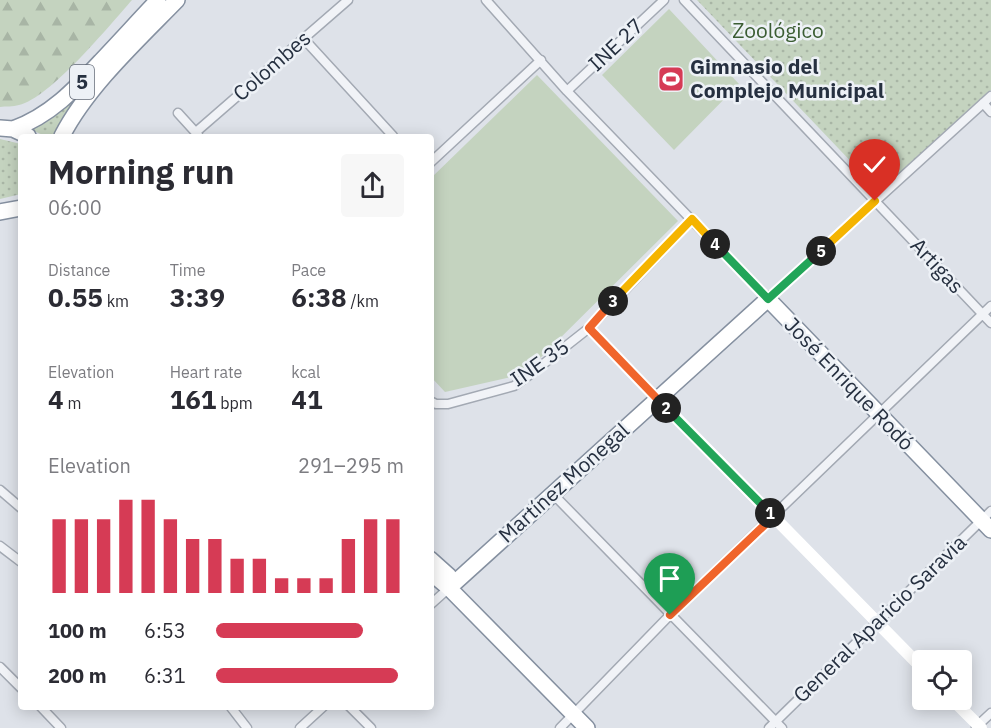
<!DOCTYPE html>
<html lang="en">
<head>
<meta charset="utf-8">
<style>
	body { margin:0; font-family:"IBM Plex Sans",sans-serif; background:#f7f7f7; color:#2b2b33; height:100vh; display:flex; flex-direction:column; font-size:22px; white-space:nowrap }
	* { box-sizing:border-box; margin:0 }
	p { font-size:20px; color:#7c7c81 }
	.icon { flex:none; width:33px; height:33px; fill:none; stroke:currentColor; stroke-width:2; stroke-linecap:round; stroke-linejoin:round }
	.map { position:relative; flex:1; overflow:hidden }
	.side { position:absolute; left:18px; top:134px; width:416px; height:576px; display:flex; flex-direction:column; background:#fff; border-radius:6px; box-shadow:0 3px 15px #0003 }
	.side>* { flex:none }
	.buttons { position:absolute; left:912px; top:650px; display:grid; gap:12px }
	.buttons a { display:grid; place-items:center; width:60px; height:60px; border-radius:6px; background:#fff; box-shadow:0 3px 15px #0003; font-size:30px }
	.pin { position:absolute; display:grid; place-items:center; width:51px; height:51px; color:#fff; margin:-62px -26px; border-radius:50% 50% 50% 0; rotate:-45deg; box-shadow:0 0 6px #0007 }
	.pin .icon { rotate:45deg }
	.km { position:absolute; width:30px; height:30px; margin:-15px; border-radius:50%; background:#222; color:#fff; font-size:16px; line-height:30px; text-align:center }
	.round { display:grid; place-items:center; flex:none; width:63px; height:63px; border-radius:6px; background:#f7f7f7 }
	.headline { display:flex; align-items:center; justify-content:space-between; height:102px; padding:0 30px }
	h1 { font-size:33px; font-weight:800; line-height:45px }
	.metrics { display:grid; grid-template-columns:repeat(3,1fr); gap:9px; height:102px; padding:6px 30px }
	.metrics div { display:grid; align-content:center }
	.metrics b { font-size:26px; font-weight:800 }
	.metrics small { font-size:16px; font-weight:400 }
	.metrics p { font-size:16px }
	.chart { height:168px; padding:12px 30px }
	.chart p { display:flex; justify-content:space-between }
	.chart svg { width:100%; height:108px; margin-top:6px; stroke:#d63b55; stroke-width:6 }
	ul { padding:0 30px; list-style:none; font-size:20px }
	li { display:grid; grid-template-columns:96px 72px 1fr; align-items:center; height:45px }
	li i { height:15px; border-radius:8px; background:#d63b55 }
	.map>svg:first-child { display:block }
</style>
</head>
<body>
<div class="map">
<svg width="991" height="728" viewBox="0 0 991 728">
	<defs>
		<pattern id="grass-dots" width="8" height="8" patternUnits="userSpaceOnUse" patternTransform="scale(1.5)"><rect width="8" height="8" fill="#c4d3bf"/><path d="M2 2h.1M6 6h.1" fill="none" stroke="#a8b5a5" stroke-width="1.8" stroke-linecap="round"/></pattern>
		<pattern id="forest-firs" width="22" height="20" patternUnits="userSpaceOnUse" patternTransform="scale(1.5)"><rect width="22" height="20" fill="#c4d3bf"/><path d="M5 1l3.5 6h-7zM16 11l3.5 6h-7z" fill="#a8b5a5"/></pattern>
	</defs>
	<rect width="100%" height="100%" fill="#dee2e9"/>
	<path fill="url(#grass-dots)" d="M697 0H991V90L880 192Z
		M111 63 68 114 52 136H45L32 130 76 98Z
		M0 139 21 144V194L0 199Z"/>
	<path fill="url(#forest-firs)" d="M0 0H132C109 26 50 98 19 105 13 107 6 106 0 107Z"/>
	<path fill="#c4d3bf" d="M669 9 739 84 674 150 602 75Z
		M537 75 678 221 524 374 445 392 431 377V178Z"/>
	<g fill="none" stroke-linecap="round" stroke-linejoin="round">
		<defs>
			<path id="street" d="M486 0 567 91 768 299 991 96
				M684 0 991 323
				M304 39 393 136
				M567 91 664 0
				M983 103 991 112
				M178 113 198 135
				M196 132 348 0
				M430 163 541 60
				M589 328 657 398
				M430 401 436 404H448L514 386 528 376 589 328 692 219
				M0 490 21 508
				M552 493 782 728
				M0 546 21 562
				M430 605 449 588
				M0 667 21 688
				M40 706 61 728
				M230 706 247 728
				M349 706 371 728
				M976 727 991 713
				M300 728 324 706
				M560 728 670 615 991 306
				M769 728 991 511"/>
			<path id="highway" d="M0 128 13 129 28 136
				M13 129C50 116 75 89 101 61 120 41 139 20 158 0
				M62 136C87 87 138 40 177 0
				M0 212 21 208
				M430 559 449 576
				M430 572 449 588 587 728
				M449 588 768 299 991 530"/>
		</defs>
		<use href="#street" stroke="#a3a9b3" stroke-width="11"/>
		<use href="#highway" stroke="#8590a0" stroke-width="18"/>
		<use href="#street" stroke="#f1f3f7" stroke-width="8"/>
		<path stroke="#fff" stroke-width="12" d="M657 398 922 668
			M952 699 981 728"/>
		<use href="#highway" stroke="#fff" stroke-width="15"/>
	</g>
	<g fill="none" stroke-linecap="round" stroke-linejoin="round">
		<defs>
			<path id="split-1" d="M670 615 773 517 770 513"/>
			<path id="split-2" d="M666 408 770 513"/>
			<path id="split-3" d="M613 301 589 328 666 408"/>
			<path id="split-4" d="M613 301 692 219 715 244"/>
			<path id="split-5" d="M715 244 768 299 821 251"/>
			<path id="split-6" d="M821 251 875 201"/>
		</defs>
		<use href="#split-1" stroke="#fff" stroke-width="12"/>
		<use href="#split-2" stroke="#fff" stroke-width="12"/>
		<use href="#split-3" stroke="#fff" stroke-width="12"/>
		<use href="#split-4" stroke="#fff" stroke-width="12"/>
		<use href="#split-5" stroke="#fff" stroke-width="12"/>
		<use href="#split-6" stroke="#fff" stroke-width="12"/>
		<use href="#split-1" stroke="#f0652b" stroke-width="8"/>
		<use href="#split-2" stroke="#22a559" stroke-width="8"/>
		<use href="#split-3" stroke="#f0652b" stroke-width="8"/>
		<use href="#split-4" stroke="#f5b400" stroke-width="8"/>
		<use href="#split-5" stroke="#22a559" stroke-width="8"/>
		<use href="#split-6" stroke="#f5b400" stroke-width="8"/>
	</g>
	<defs>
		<symbol id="stadium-square" viewBox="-11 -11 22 22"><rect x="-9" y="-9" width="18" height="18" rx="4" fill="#d63b55" stroke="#edf1f6"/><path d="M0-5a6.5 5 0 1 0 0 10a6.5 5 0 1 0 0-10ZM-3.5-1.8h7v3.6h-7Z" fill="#fff"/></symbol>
	</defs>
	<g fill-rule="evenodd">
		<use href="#stadium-square" x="656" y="64" width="30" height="30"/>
	</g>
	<g text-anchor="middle" stroke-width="5" stroke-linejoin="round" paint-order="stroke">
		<rect fill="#edf1f6" stroke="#626a77" stroke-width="1.5" x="70" y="65" width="24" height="34" rx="4.5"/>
		<g font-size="20" font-weight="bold" fill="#263040">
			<text x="82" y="89">5</text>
		</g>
		<g font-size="21" fill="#3b5d33" stroke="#edf1f6">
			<text x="778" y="38">Zoológico</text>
		</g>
		<g font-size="21" fill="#263040" stroke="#edf1f6">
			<text transform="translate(616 45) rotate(-43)" y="7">INE 27</text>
			<text transform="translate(272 66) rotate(-41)" y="7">Colombes</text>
			<text transform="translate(937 266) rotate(47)" y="7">Artigas</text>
			<text transform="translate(540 363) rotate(-35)" y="7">INE 35</text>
			<text transform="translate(849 384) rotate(46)" y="7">José Enrique Rodó</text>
			<text transform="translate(564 483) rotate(-42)" y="7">Martínez Monegal</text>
			<text transform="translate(880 619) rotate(-44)" y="7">General Aparicio Saravia</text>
		</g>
		<g font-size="21" font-weight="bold" fill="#263040" stroke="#edf1f6" text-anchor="start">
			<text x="690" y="74">Gimnasio del<tspan x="690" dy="24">Complejo Municipal</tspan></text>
		</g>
	</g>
</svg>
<div class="buttons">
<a><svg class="icon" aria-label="locate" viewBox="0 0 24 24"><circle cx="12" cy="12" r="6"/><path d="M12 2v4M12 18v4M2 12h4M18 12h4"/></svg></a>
</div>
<div class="pin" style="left:670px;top:615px;background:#1e9e55"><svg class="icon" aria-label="arrive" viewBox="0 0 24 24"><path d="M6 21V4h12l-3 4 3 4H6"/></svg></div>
<div class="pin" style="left:875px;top:201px;background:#d93025"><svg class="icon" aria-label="check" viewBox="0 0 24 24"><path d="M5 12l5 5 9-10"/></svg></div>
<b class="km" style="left:770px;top:513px">1</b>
<b class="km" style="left:666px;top:408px">2</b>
<b class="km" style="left:613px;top:301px">3</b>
<b class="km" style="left:715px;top:244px">4</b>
<b class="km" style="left:821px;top:251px">5</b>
<section class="side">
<div class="headline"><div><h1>Morning run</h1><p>06:00</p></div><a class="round"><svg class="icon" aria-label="share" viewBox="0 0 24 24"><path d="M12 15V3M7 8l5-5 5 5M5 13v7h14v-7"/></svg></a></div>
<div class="metrics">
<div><p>Distance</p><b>0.55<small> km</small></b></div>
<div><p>Time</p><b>3:39</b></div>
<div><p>Pace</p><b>6:38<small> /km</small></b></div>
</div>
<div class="metrics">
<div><p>Elevation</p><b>4<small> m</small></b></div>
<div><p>Heart rate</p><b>161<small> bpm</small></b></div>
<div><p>kcal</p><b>41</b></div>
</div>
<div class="chart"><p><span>Elevation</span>291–295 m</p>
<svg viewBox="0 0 160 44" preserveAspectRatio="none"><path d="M5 44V14M15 44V14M25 44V14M35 44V6M45 44V6M55 44V14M65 44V22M75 44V22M85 44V30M95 44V30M105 44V38M115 44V38M125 44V38M135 44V22M145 44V14M155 44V14"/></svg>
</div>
<ul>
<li><b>100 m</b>6:53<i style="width:78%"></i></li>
<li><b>200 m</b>6:31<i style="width:97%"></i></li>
</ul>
</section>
</div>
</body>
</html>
